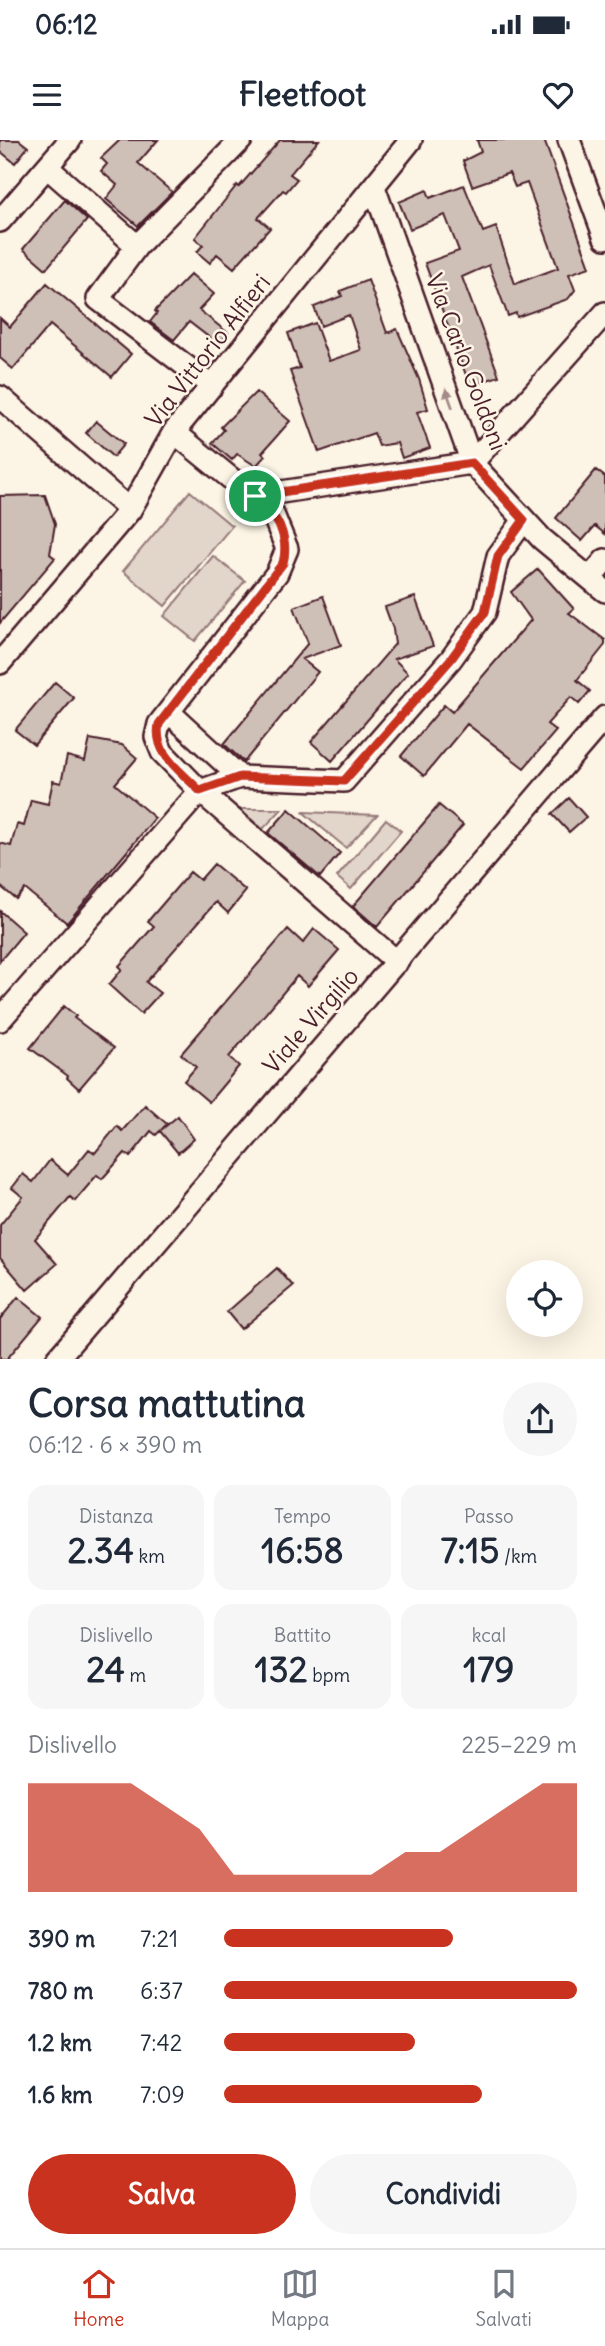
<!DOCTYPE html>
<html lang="it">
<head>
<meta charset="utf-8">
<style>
	body { margin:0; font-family:Delius,sans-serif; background:#f6f6f7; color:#1f2937; height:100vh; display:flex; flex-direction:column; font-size:26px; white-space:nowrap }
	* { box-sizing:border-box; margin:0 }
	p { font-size:23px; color:#747a83 }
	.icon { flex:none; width:38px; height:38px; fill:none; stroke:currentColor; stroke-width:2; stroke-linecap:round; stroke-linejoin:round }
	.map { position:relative; height:1219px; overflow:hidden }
	.details { display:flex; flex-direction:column; background:#fff; flex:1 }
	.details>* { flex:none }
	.tools { position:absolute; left:506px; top:1120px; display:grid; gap:14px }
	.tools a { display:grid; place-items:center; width:77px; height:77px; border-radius:50%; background:#fff; box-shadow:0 7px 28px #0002; font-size:35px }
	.pin { position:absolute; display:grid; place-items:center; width:60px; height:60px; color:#fff; margin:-30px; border:4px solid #fff; border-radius:50%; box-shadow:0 2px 7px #0007 }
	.round { display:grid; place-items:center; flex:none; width:74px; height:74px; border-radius:37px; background:#f6f6f7 }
	.headline { display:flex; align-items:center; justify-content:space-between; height:119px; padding:0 28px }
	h1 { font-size:38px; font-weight:700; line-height:52px }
	.metrics { display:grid; grid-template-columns:repeat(3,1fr); gap:10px; height:119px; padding:7px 28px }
	.metrics div { display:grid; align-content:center; border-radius:18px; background:#f6f6f7; text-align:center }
	.metrics b { font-size:35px; font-weight:700 }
	.metrics small { font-size:19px; font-weight:400 }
	.metrics p { font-size:19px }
	.chart { height:196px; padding:14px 28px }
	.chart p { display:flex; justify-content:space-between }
	.chart svg { width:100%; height:126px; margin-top:7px; fill:#c8321e; opacity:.7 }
	.cta { display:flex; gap:14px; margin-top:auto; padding:14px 28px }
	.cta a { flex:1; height:80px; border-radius:42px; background:#c8321e; color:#fff; font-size:28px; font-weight:700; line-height:80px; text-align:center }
	.cta a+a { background:#f6f6f7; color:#1f2937 }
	ul { padding:0 28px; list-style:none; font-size:23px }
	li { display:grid; grid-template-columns:112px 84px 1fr; align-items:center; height:52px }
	li i { height:18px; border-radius:9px; background:#c8321e }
	.status { display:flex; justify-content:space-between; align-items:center; height:49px; padding:0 35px; background:#fff; direction:ltr }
	.status svg { height:19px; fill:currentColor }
	header { display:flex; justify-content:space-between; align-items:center; height:91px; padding:0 28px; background:#fff; font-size:32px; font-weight:700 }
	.dock { display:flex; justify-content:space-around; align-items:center; height:98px; border-top:2px solid #e0e1e3; background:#fff; font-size:19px; color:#747a83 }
	.dock a { display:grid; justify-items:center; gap:4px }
	.dock .selected { color:#c8321e }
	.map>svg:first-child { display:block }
</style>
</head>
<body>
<div class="status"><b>06:12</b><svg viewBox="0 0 49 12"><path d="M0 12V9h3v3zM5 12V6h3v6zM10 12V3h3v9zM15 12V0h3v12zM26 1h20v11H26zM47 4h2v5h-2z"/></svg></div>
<header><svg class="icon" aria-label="menu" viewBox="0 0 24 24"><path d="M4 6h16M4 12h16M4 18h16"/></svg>Fleetfoot<svg class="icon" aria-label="heart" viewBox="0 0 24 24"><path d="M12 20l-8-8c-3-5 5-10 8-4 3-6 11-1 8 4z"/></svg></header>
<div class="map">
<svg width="605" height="1219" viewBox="0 0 605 1219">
	<rect width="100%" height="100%" fill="#fcf5e5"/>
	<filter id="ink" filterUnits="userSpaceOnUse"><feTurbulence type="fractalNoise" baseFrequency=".0143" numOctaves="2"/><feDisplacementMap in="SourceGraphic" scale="14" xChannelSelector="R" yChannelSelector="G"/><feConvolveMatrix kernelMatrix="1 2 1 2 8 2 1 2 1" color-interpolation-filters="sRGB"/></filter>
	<g filter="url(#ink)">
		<path fill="#e2d5ca" stroke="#967a7a" stroke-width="2" d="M190 351 232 386 165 466 123 431Z
			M213 416 245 441 195 501 164 476Z
			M236 669H282L263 689Z
			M303 672 377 675 346 708Z
			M386 679 401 691 351 749 337 737Z"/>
		<path fill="#cfc0b7" stroke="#4a1f2b" stroke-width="2" d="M0 0H19L28 7 15 23 0 11Z
			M120 0H158L138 23 172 52 138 86 106 59 117 45 101 31 107 24 101 18Z
			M280 0H319L290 34 297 39 286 52 283 50 258 78 270 88 251 109 234 128 217 114 210 123 197 112 203 105 195 98 237 45 239 47Z
			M477 0H544L590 127 569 134 575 150 568 159 517 177 516 173 508 176 489 125 462 137 499 236 470 246 425 123 459 111 445 75 410 89 399 62 427 50 430 58 464 45 483 92 496 87 515 144 558 128 527 43 515 47 509 33 472 46 463 21 481 12Z
			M65 60 87 80 46 129 23 109Z
			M191 134 214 154 199 170 228 193 219 205 189 182 174 200 150 182 157 173 155 171Z
			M368 140 387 193 397 189 419 239 428 269 417 272 430 308 402 318 397 303 379 306 374 293 319 312 290 231 300 228 288 193 315 183 329 221 361 210 349 175 321 186 314 167 342 156 340 151Z
			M47 143 131 214 112 237 50 185 13 229 0 218V178L10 187Z
			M256 252 290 281 262 313 265 316 256 326 237 314 232 320 212 303 224 290 221 287Z
			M96 281 124 304 113 317 86 293Z
			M596 330 605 337V394L595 386 582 401 556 378Z
			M45 355 55 384 50 414 55 418 0 483V356Z
			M538 429 574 469 569 473 605 500V505L577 540 590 551 579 564 571 557 547 584 556 591 524 628 467 584 424 636 401 616 444 565 452 572 531 480 511 452Z
			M323 456 341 505 302 519 318 532 244 622 224 604 308 503 294 467Z
			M415 457 433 506 394 519 408 533 332 621 311 602 395 504 393 489 385 467Z
			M55 542 74 558 34 605 15 590Z
			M90 599 122 605 137 618 115 644 155 678 67 783 25 749 16 759 0 746V703L11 706 17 684 24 686 31 660 48 664 53 641 61 643 67 616 85 621Z
			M569 658 586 677 569 692 552 674Z
			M439 665 463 685 377 787 353 766Z
			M289 669 340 713 320 737 268 693Z
			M214 724 246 751 228 773 216 762 146 842 160 853 141 874 109 845 122 829 119 826 154 786 148 781 190 732 200 740Z
			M0 771 24 792 0 821Z
			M288 789 303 803 314 789 339 810 308 846 297 836 229 917 239 926 209 962 184 941 196 927 181 914Z
			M64 866 76 876 74 878 114 908 79 949 67 938 68 936 30 908Z
			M145 965 167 984 161 990 178 976 194 999 178 1013 160 991 156 995 151 991 130 1017 125 1013 102 1039 97 1035 75 1061 70 1057 35 1099 57 1124 27 1150 0 1118V1085L23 1057 12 1048 23 1034 33 1042 50 1020 68 1035 89 1009 95 1013 117 986 122 991Z
			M277 1128 293 1146 241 1189 227 1172Z
			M18 1157 42 1177 7 1219H0V1179Z"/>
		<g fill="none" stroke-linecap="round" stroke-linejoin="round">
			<defs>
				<path id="minor" d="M569 0 605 98
					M47 27 137 106 98 159 212 246
					M374 47 472 323 542 399 605 451
					M0 81 70 0
					M137 106 241 0
					M0 257 130 370
					M174 292 272 372 287 409 277 433 159 584 156 597 162 612 200 651 397 822
					M255 356 472 323 605 173
					M590 438 605 420
					M0 523 130 370 174 292 411 0
					M169 572 240 637
					M0 880 200 651 240 637 344 641 451 519 485 472 498 416 524 380
					M57 1219 605 577"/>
			</defs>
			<use href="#minor" stroke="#4a1f2b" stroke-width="26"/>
			<use href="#minor" stroke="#fcf5e5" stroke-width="21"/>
		</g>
		<defs><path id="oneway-solid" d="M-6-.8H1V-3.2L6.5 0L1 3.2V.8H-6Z" transform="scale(1.75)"/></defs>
		<use fill="#a38a88" href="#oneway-solid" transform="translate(449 258) rotate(-110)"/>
	</g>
	<g fill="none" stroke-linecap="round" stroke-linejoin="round" filter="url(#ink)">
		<defs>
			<path id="route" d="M472 323 524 380 498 416 485 472 451 519 344 641 240 637 200 651C181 631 153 614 159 584L283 423C290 395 276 375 255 356Z"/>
		</defs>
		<use href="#route" stroke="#fff" stroke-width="14"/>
		<use href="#route" stroke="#c8321e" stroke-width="9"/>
	</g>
	<g text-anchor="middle" stroke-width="5" stroke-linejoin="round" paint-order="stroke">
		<g font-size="24" fill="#4a1f2b" stroke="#fcf5e5">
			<text transform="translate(208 211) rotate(-52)" y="8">Via Vittorio Alfieri</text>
			<text transform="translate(466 222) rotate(69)" y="8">Via Carlo Goldoni</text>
			<text transform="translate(311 881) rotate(-49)" y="8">Viale Virgilio</text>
		</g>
	</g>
</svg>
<div class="tools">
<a><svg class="icon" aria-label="locate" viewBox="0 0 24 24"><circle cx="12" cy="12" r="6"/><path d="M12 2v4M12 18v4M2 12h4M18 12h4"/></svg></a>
</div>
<div class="pin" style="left:255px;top:356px;background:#1e9e55"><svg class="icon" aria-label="arrive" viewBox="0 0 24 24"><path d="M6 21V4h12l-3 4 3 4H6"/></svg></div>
</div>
<section class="details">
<div class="headline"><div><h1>Corsa mattutina</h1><p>06:12 · 6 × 390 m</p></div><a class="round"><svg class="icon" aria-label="share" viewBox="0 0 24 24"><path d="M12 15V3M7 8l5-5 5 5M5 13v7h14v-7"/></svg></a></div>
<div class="metrics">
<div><p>Distanza</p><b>2.34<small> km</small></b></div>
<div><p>Tempo</p><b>16:58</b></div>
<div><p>Passo</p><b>7:15<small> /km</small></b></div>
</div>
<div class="metrics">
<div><p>Dislivello</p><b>24<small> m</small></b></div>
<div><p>Battito</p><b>132<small> bpm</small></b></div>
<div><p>kcal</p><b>179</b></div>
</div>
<div class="chart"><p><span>Dislivello</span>225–229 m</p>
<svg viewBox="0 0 160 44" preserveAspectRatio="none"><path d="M0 44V6L10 6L20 6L30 6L40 14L50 22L60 38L70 38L80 38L90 38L100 38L110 30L120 30L130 22L140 14L150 6L160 6V44z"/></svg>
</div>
<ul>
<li><b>390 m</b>7:21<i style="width:65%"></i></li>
<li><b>780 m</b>6:37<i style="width:100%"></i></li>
<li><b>1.2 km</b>7:42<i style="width:54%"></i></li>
<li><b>1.6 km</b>7:09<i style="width:73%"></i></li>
</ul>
<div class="cta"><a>Salva</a><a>Condividi</a></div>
</section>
<nav class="dock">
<a class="selected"><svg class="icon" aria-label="home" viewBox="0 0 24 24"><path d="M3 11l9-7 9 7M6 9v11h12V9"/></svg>Home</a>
<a><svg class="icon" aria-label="map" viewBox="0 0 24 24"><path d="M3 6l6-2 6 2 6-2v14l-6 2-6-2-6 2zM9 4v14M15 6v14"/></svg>Mappa</a>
<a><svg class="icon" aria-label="saved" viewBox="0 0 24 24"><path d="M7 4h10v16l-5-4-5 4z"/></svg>Salvati</a>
</nav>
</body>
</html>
